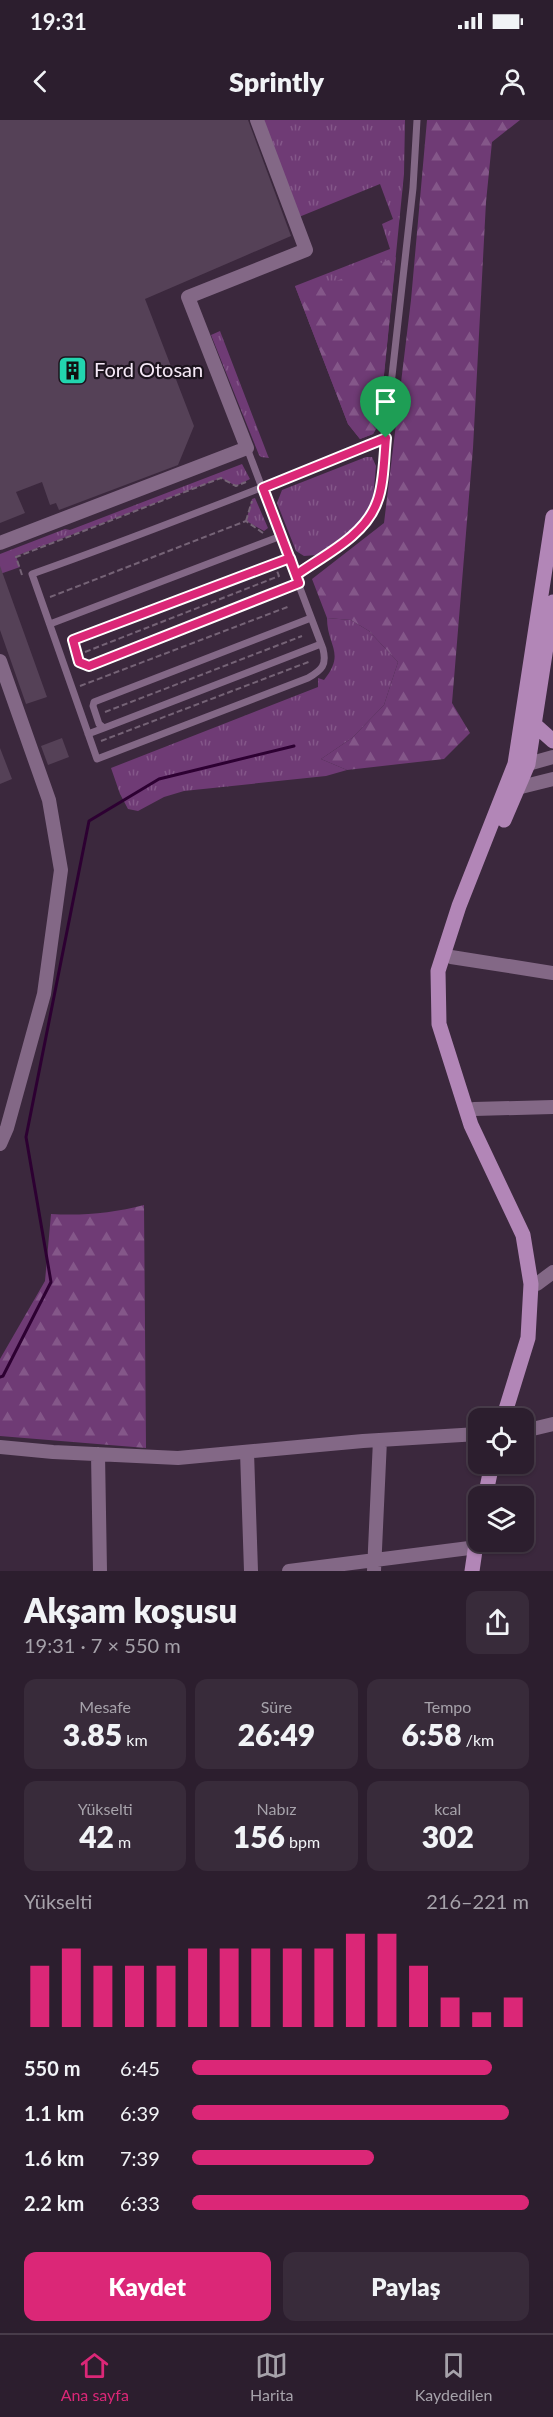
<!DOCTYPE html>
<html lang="tr">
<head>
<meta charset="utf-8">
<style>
	body { margin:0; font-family:Lato,sans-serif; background:#382b3a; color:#f1f3f6; height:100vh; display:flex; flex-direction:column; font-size:22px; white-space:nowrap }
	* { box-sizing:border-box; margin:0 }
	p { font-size:20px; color:#a6a2aa }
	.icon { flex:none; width:33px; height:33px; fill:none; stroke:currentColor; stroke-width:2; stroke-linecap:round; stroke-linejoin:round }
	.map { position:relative; height:1451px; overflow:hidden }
	.sheet { display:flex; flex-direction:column; background:#2c1e2e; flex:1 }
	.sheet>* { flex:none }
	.buttons { position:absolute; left:468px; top:1288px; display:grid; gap:12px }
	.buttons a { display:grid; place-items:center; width:66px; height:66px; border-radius:12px; background:#2c1e2e; box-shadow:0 2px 4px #0004,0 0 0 2px #483c4a; font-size:30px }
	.pin { position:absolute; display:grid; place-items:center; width:51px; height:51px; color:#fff; margin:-62px -26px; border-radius:50% 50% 50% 0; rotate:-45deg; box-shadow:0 0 6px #0007 }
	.pin .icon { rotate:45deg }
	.round { display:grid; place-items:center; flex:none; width:63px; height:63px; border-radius:12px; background:#382b3a }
	.summary { display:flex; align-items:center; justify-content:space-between; height:102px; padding:0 24px }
	h1 { font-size:33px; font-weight:800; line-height:45px }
	.metrics { display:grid; grid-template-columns:repeat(3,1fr); gap:9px; height:102px; padding:6px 24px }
	.metrics div { display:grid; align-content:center; border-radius:12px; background:#382b3a; text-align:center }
	.metrics b { font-size:30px; font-weight:800 }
	.metrics small { font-size:16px; font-weight:400 }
	.metrics p { font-size:16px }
	.chart { height:168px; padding:12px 24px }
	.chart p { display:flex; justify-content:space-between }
	.chart svg { width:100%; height:108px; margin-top:6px; stroke:#db2777; stroke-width:6 }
	.action { display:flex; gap:12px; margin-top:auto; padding:12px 24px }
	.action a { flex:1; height:69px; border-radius:12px; background:#db2777; color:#fff; font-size:24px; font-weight:800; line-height:69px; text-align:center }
	.action a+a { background:#382b3a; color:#f1f3f6 }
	ul { padding:0 24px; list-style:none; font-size:20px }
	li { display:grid; grid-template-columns:96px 72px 1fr; align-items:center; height:45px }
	li i { height:15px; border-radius:8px; background:#db2777 }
	.status { display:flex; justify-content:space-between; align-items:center; height:42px; padding:0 30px; background:#2c1e2e; direction:ltr }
	.status svg { height:16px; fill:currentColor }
	header { display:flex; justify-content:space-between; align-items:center; height:78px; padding:0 24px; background:#2c1e2e; font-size:27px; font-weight:800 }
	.dock { display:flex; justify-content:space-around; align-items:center; height:84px; border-top:2px solid #483c4a; background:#2c1e2e; font-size:16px; color:#a6a2aa }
	.dock a { display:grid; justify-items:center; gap:3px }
	.dock .on { color:#db2777 }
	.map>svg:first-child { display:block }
</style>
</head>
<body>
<div class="status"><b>19:31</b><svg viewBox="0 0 49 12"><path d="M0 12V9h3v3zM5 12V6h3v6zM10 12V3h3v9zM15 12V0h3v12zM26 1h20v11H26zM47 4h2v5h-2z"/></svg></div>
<header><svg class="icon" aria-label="back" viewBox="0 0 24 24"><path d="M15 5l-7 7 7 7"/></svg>Sprintly<svg class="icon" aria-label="person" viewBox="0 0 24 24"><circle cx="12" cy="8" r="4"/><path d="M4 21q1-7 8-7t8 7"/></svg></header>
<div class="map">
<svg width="553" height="1451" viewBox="0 0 553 1451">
	<defs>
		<pattern id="grass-tufts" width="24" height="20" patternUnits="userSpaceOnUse" patternTransform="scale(1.5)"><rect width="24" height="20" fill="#6f3b75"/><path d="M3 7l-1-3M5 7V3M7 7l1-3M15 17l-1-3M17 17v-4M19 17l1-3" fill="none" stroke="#845789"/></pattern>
		<pattern id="forest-firs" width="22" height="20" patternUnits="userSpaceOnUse" patternTransform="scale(1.5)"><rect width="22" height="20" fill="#6f3b75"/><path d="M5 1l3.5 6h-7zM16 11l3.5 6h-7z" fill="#845789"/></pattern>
	</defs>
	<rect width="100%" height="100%" fill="#3b283d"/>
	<path fill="url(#grass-tufts)" d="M256 0H405L404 54 379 304 373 314 360 319 348 304 295 166 390 129 382 104 393 99 380 64 294 99Z
		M220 211 268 336 269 338 261 337 259 335 211 215Z
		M366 337H372L376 346 373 379 369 388 354 408 317 435 304 436 296 431 277 383 282 370Z
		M242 344 250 359 236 366 221 358 16 436 20 447 0 454V434L65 409 70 410Z
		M255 378 268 408 264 411 246 401 252 379Z
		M327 498 351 500 369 511 398 542 384 585 352 618 321 639 347 650 326 656 184 671 164 677 138 691 128 689 120 674 111 648 318 567V558L324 560C346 533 327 526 327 498Z"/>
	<path fill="url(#forest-firs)" d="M427 0H520L492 22 486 82 473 328 452 583 470 613 444 639 347 650 321 639 352 618 384 585 398 542 369 511 351 500 327 498 312 459 384 403 411 180Z
		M396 137 379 304 373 314 360 319 348 304 295 166H324Z
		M144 1085 146 1328 0 1316V1239L45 1161 51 1094C82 1096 114 1093 144 1085Z"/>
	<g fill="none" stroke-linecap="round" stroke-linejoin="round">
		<path stroke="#2d0032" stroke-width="3" d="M0 1257 3 1256 51 1162 26 1017 89 701 159 659 294 626"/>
	</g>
	<path fill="#554157" d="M0 0H248L291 116 145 179 194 306 178 345 59 390 56 383 50 385 42 362 16 372 25 393 0 403Z
		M0 446 47 577 26 584 0 510Z
		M62 618 69 637 48 645 41 626Z
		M0 628 12 659 0 664Z"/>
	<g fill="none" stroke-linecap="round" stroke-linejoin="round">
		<path stroke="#756376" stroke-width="2" stroke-dasharray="6 3" stroke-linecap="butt" d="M246 401 252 381
			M22 455 16 437 221 358 236 366 246 362
			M50 477 246 401 263 413
			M85 532 279 456 277 451
			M80 566 290 486
			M105 592 302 516
			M101 621 311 541"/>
		<path stroke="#836886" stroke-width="7" d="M247 328 323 529C327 545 322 550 308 558L97 639 32 454C151 412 269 365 386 318
			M290 438 73 520 79 542 89 546 299 463
			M296 455 353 415 368 401 378 381 413 68 417 0
			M311 498 94 582 93 586 99 604 104 608 321 524
			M50 504 281 416
			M88 614 104 608"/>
		<path stroke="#836886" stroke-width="14" d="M0 423 247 328 188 177 306 130 257 0
			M0 541 49 680 61 750 44 874 7 1008 0 1024
			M528 644 553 637
			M517 668 553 659
			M451 837 553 853
			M474 989 553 987
			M537 1164 553 1152
			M524 1311 553 1304
			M0 1327 53 1332 178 1338 363 1321 478 1314
			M247 1332 251 1451
			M98 1334 100 1451
			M289 1451 485 1426
			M374 1451 380 1320"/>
		<path stroke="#b286b7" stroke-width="15" d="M534 604 553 621
			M504 700 528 644 553 482
			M503 1299 528 1218 531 1164 523 1115 471 1005 439 904 438 851 459 786 515 644 553 397
			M485 1377 492 1344
			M472 1451 478 1410"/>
	</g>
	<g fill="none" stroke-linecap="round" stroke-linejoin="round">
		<defs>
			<path id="route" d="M386 318C384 337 384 365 377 382 365 416 324 435 296 455L290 438 73 520 79 542 89 546 299 463C287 432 275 400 263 368L386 318"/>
		</defs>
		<use href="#route" stroke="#fff" stroke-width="12"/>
		<use href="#route" stroke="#db2777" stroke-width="8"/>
	</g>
	<defs>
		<symbol id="building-square" viewBox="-11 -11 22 22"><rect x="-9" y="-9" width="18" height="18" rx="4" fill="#22d5af" stroke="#1d141e"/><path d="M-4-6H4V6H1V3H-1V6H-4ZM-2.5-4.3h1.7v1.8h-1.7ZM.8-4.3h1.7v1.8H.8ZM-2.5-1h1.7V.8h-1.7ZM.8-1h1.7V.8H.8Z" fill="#111"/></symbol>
	</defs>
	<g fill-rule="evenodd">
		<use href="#building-square" x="56" y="234" width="33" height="33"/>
	</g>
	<g text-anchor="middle" stroke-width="4.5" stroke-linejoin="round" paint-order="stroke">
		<g font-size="20" fill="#f6e9f7" stroke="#1d141e" text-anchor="start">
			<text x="94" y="257">Ford Otosan</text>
		</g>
	</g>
</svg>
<div class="buttons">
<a><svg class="icon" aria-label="locate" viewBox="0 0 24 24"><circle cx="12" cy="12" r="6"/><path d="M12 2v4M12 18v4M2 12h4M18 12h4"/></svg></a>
<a><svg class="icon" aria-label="layers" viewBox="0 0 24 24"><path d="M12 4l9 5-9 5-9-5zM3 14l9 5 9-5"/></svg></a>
</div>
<div class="pin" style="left:386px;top:318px;background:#1e9e55"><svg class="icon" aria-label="arrive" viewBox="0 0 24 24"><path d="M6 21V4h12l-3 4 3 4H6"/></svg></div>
</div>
<section class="sheet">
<div class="summary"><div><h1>Akşam koşusu</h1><p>19:31 · 7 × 550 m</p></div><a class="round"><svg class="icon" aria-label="share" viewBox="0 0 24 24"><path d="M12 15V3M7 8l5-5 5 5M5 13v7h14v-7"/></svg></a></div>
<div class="metrics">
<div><p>Mesafe</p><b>3.85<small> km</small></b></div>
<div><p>Süre</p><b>26:49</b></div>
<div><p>Tempo</p><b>6:58<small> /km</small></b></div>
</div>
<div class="metrics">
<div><p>Yükselti</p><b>42<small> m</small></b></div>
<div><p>Nabız</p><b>156<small> bpm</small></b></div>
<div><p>kcal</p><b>302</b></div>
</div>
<div class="chart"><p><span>Yükselti</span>216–221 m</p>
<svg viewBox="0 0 160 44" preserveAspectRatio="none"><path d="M5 44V19M15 44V12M25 44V19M35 44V19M45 44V19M55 44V12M65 44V12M75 44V12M85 44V12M95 44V12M105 44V6M115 44V6M125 44V19M135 44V32M145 44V38M155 44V32"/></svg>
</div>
<ul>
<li><b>550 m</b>6:45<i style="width:89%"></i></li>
<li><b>1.1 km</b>6:39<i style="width:94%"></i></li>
<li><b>1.6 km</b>7:39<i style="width:54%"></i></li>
<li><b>2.2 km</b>6:33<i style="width:100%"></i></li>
</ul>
<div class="action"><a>Kaydet</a><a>Paylaş</a></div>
</section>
<nav class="dock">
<a class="on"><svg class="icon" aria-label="home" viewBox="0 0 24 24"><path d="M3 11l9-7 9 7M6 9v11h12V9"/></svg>Ana sayfa</a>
<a><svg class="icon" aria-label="map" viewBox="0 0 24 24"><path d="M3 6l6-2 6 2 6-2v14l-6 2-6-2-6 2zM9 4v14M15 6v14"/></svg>Harita</a>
<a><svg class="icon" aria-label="saved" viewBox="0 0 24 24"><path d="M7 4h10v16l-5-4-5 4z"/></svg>Kaydedilen</a>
</nav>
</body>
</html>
